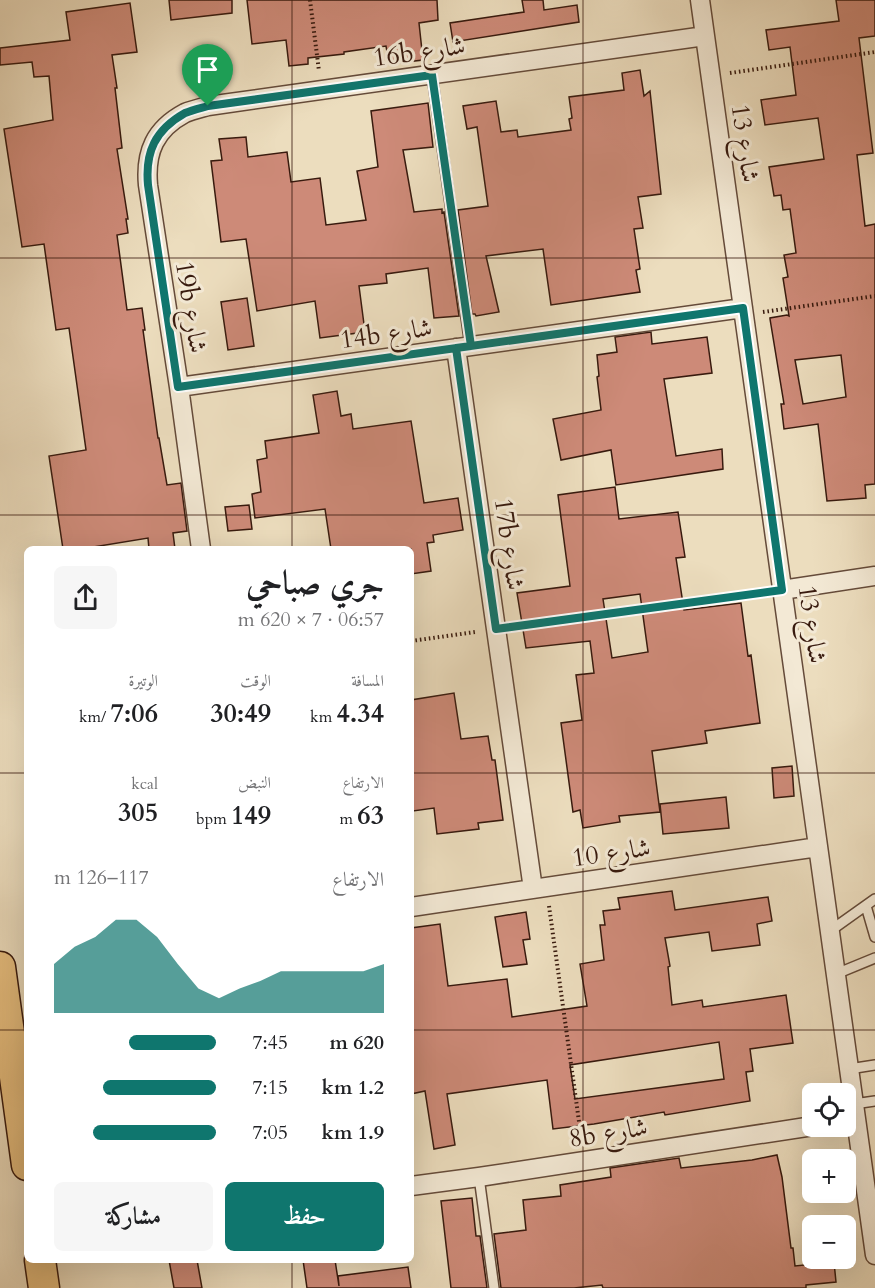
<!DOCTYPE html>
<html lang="ar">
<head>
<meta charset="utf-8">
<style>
	body { margin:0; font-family:Cardo,Amiri,serif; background:#f6f6f6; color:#202124; direction:rtl; height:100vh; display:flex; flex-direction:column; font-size:22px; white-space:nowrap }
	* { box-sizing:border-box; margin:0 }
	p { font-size:20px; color:#757577 }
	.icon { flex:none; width:33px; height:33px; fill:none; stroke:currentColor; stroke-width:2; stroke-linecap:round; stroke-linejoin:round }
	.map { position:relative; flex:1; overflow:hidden; direction:ltr }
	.panel { position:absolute; left:24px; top:546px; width:390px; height:717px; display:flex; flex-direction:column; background:#fff; border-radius:9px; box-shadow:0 6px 24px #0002; direction:rtl }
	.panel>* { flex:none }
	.tools { position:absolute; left:802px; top:1083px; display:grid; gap:12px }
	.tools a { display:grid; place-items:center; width:54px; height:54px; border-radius:9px; background:#fff; box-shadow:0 6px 24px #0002; font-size:30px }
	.pin { position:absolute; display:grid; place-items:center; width:51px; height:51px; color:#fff; margin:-62px -26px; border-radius:50% 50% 50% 0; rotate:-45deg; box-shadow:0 0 6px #0007 }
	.pin .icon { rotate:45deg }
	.round { display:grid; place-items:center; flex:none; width:63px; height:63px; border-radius:9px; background:#f6f6f6 }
	.overview { display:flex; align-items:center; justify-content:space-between; height:102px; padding:0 30px }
	h1 { font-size:33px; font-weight:800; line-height:45px }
	.stats { display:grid; grid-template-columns:repeat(3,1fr); gap:9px; height:102px; padding:6px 30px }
	.stats div { display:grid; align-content:center }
	.stats b { font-size:26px; font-weight:800 }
	.stats small { font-size:16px; font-weight:400 }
	.stats p { font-size:16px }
	.chart { height:168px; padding:12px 30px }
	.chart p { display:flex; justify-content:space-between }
	.chart svg { width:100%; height:108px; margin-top:6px; fill:#0f766e; opacity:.7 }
	.primary-button { display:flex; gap:12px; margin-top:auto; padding:12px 30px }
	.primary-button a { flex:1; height:69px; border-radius:9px; background:#0f766e; color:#fff; font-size:24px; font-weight:800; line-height:69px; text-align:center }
	.primary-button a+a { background:#f6f6f6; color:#202124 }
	ul { padding:0 30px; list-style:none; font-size:20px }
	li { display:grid; grid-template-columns:96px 72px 1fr; align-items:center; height:45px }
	li i { height:15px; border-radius:8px; background:#0f766e }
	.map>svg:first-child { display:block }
</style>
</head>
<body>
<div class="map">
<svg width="875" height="1288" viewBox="0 0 875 1288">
	<rect width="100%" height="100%" fill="#ecddbe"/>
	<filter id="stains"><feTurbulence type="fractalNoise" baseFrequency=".00333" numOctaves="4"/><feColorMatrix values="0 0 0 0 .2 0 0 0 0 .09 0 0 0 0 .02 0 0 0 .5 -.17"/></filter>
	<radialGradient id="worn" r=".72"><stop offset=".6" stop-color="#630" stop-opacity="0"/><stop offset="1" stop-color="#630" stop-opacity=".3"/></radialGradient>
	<path fill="#cd8a78" stroke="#381a0e" stroke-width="1.5" fill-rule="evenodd" d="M169 0H232V13L171 20Z
		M247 0H437L438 20 419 23 423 60 389 64 386 46 344 52V54L308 58V64L289 66 286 40 252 44Z
		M522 0H543L544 10 577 5 579 22 453 42 450 23 524 12Z
		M836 0H875V36L859 38 873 153 857 155 865 226 875 224V484L865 485 866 498 827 501 818 424 784 429 781 404H784L770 319V318L787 315 789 316 783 278 788 277 784 255 796 253 790 209 783 210 781 195 774 196 769 167 824 159 818 118 765 125 761 100 796 95 790 47 769 50 766 30 839 21ZM841 355 846 397 803 404 795 360Z
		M130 3 137 52 112 55 117 88H115L122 148 117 149 128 219H126L128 233 117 235 127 310 142 308 145 330H143L158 438H159L167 485 181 483 187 531 173 533 175 549H149L148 538 81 549H63L49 456 86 450 69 328 56 330 44 244 22 247 4 129 53 120 49 76 34 77 32 62 0 65V48L70 40 66 12Z
		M640 70 644 96 650 91 661 194 638 197 643 228 634 229 640 269 636 270 640 292 551 305 543 249 486 256 499 312 476 316 475 314H472L458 210 488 206 477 127 467 129 463 106 496 101 501 132 517 130 518 137 571 130 569 119 572 118 569 97 624 90 622 73Z
		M428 103 433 147 403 150 414 212 442 209V213L444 212 459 316 434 318 428 268 386 274 387 283 359 286 365 332 320 338 315 301 257 311 246 239 221 242 211 161 222 160 219 139 246 137 248 157 287 152 291 182 320 178 326 225 366 220 357 171 378 167 371 111Z
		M247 298 254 346 228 350 221 302Z
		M651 332 652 344 707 337 712 373 664 379 676 456 722 449 723 469 616 485 611 450 561 460 553 419 601 410 597 377 599 376 597 355 617 352 615 337Z
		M337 391 341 416 351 414 353 429 411 421 424 503 458 498 463 530 433 535 434 542 427 543 431 571 411 574V549H331L325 509 255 518 252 494 261 492 257 460 267 458 265 441 319 433 313 395Z
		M615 487 619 519 678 512 685 557 676 558 684 610 741 603 748 656 751 655 760 723 705 731 707 743 652 751 660 812 619 816 620 822 583 828 580 810 573 812 561 723 582 720 576 675 594 673 590 641 526 648 517 593 570 586 558 495ZM640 594 648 652 612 658 603 599Z
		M249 505 252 529 228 531 225 507Z
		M454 693 461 739 488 736 492 760H495L503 820 478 823 479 829 437 834 434 808 413 811 411 796V700Z
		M792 766 794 796 774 798 772 768Z
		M726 797 729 828 663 834 660 804Z
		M672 891 675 910 768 897 772 921 757 924 760 945 712 951 709 932 665 938 670 966 668 967 672 1005 702 1000 703 1007 786 995 793 1043 750 1049 753 1071 746 1072 750 1101 665 1115 664 1112 594 1124 553 1129 547 1080 447 1094 455 1145 434 1149 425 1091 411 1094V928L440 924 448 986 507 979 512 1017 587 1006 580 964 604 960 600 925H605L603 911 620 909 618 898ZM719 1042 724 1079 575 1099 570 1065Z
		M526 912 530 939 523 940 527 964 503 967 495 917Z
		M777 1155 782 1177 791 1248H793L795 1266 834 1262 836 1282 806 1285V1288H603L602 1285 574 1288H501L494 1234 526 1230 523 1200 561 1196 560 1185 611 1177 610 1168 679 1158 681 1168 752 1160Z
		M472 1198 476 1236H480L487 1288H451L441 1201Z
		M169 1260H197L202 1288H174Z
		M303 1260H335L339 1286 338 1276 408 1267 411 1288H307Z"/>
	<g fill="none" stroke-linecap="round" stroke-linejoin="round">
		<defs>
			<path id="service" d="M432 75 470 346
				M866 906 875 937
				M830 931 875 899
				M836 974 875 958
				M849 1069 875 1065
				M854 1104 875 1101
				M479 1177 494 1288"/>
			<path id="minor" d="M700 0 875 1255
				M456 348 533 889
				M179 387 743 308
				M201 549 179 387 148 185C145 152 155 129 185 113 192 110 201 108 208 106L705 36
				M782 590 875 576
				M411 907 818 847
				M411 1186 479 1177 813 1126"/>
			<path id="primary" d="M0 967 27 1165
				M40 1260 44 1288"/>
		</defs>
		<use href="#service" stroke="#654b3a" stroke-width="12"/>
		<use href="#minor" stroke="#654b3a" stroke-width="21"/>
		<use href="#primary" stroke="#381a0e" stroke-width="33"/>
		<path stroke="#381a0e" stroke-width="4" stroke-dasharray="1.5 3" stroke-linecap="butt" d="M310 0 319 71
			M730 73 875 52
			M763 312 875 296
			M515 627 763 592
			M411 641 475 632
			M549 906 582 1143"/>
		<use href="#service" stroke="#f3e9d5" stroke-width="9"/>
		<use href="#minor" stroke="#f3e9d5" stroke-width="18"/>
		<use href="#primary" stroke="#e6be7f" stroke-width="30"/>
	</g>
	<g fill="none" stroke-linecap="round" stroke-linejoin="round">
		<defs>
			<path id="route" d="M208 106 432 75 471 346 456 348 496 629 782 590 743 308 178 387 148 185C145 152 155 130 185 113 192 110 201 108 208 106"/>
		</defs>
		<use href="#route" stroke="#fff" stroke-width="12"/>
		<use href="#route" stroke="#0f766e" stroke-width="8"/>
	</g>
	<path fill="none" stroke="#381a0e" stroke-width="1.5" stroke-opacity="0.55" d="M292 0V549M583 0V1288M0 258H875M0 515H875M0 773H27M411 773H875M0 1030H27M411 1030H875M292 1260V1288"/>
	<g text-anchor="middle" stroke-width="6" stroke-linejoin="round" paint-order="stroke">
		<g font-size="26" fill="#381a0e" stroke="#f3e9d5">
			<text transform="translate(419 51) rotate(-8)" y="9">16b شارع</text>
			<text transform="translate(746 143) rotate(82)" y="9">شارع 13</text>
			<text transform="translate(192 307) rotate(81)" y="9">19b شارع</text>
			<text transform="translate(386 333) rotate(-8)" y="9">14b شارع</text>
			<text transform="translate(510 544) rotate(82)" y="9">17b شارع</text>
			<text transform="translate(813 624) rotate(82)" y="9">شارع 13</text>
			<text transform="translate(611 852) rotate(-8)" y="9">شارع 10</text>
			<text transform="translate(608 1132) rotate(-9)" y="9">8b شارع</text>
		</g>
	</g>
	<rect width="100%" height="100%" filter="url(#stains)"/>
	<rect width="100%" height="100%" fill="url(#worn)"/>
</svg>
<div class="tools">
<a><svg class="icon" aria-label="locate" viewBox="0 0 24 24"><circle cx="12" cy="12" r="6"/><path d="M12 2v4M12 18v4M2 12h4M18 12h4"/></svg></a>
<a>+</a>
<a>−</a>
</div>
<div class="pin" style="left:208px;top:106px;background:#1e9e55"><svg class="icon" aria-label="arrive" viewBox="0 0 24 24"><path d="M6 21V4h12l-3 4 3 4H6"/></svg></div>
<section class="panel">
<div class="overview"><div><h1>جري صباحي</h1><p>06:57 · 7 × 620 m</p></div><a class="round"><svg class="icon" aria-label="share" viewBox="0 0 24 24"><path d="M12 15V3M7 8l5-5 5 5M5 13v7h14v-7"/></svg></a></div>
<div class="stats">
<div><p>المسافة</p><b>4.34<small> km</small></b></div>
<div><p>الوقت</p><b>30:49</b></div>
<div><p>الوتيرة</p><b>7:06<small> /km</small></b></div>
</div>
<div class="stats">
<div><p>الارتفاع</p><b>63<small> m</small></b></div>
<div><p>النبض</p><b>149<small> bpm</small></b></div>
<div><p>kcal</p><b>305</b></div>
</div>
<div class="chart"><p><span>الارتفاع</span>117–126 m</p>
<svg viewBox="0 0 160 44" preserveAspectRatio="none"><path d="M0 44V24L10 17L20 13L30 6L40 6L50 13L60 24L70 34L80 38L90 34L100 31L110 27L120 27L130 27L140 27L150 27L160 24V44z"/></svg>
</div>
<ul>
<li><b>620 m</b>7:45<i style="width:54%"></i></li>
<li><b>1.2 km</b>7:15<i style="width:70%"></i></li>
<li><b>1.9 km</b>7:05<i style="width:76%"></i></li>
</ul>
<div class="primary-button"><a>حفظ</a><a>مشاركة</a></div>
</section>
</div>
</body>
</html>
